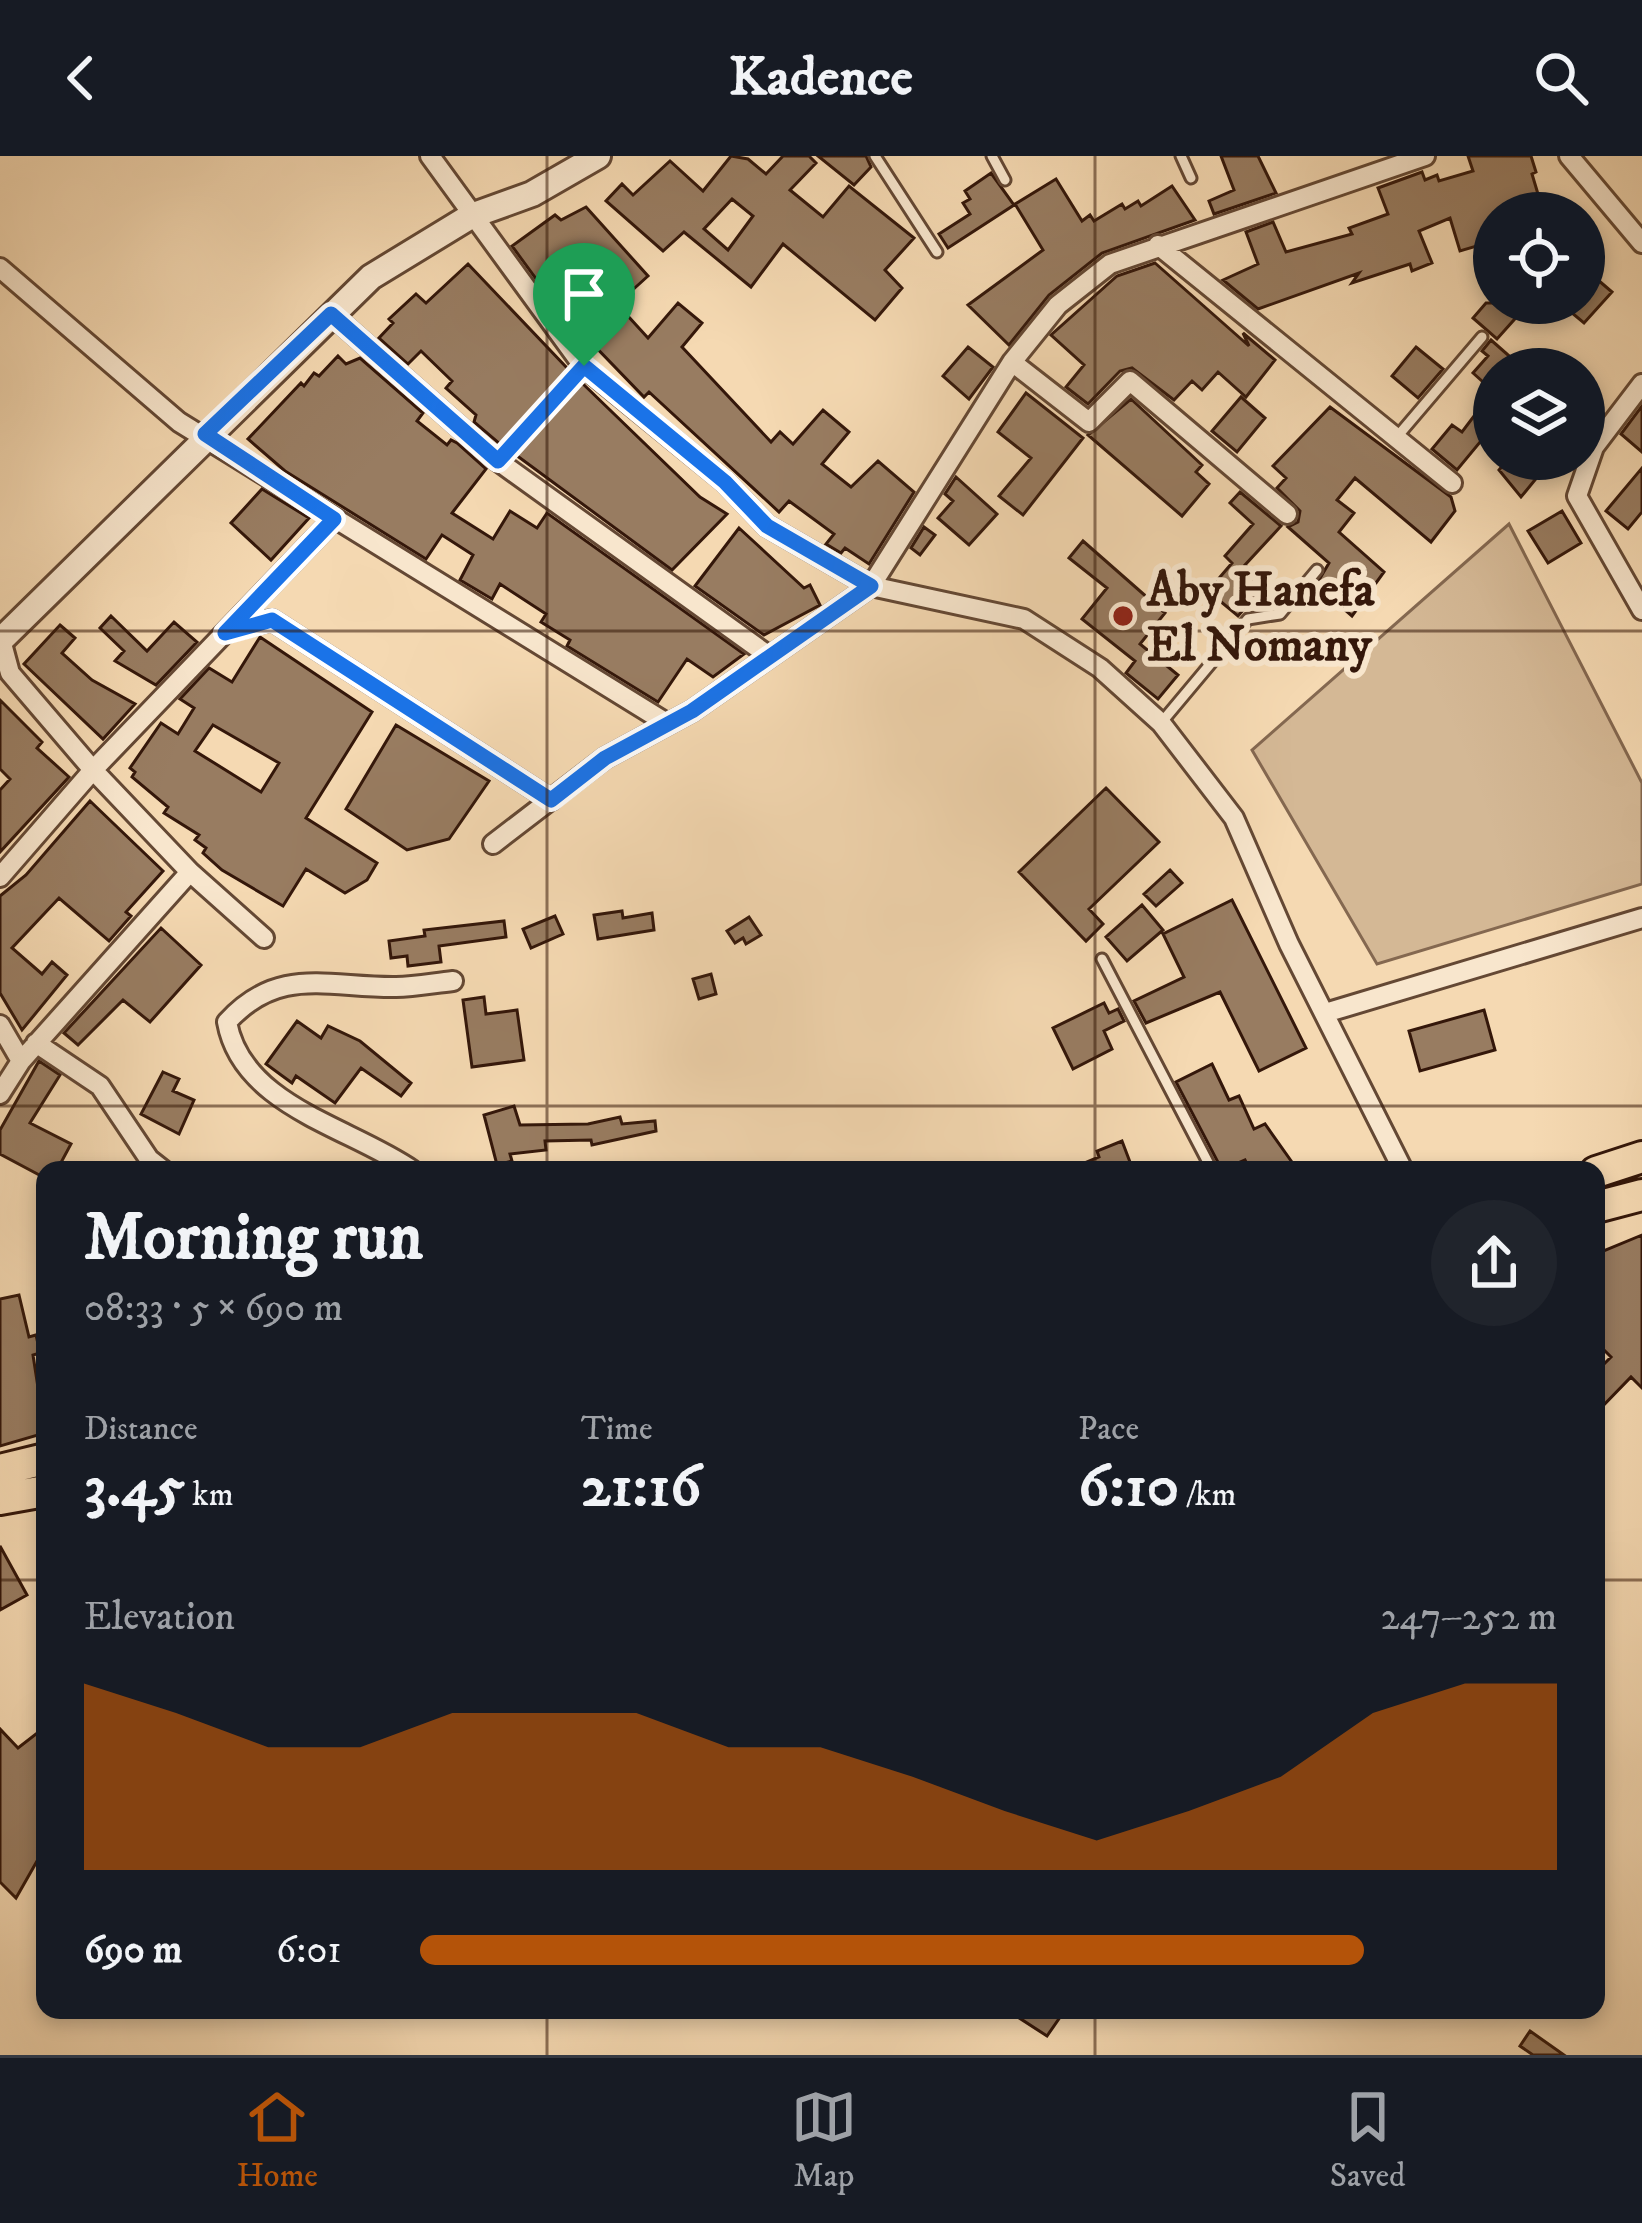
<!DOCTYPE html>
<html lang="en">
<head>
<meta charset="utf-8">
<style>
	body { margin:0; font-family:"IM FELL DW Pica",serif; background:#20242c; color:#f1f3f6; height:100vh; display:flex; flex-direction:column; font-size:45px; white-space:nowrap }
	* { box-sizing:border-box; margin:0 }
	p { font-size:39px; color:#9ea1a6 }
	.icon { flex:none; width:66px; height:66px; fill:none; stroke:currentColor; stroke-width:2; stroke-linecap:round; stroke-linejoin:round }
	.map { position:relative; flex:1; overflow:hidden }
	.side { position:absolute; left:36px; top:1005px; width:1569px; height:858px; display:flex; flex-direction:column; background:#171b24; border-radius:24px; box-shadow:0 6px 18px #0003 }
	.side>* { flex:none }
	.controls { position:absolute; left:1473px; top:36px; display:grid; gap:24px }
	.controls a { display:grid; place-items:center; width:132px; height:132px; border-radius:50%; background:#171b24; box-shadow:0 6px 18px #0003; font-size:60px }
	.pin { position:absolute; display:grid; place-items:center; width:102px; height:102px; color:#fff; margin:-123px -51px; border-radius:50% 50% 50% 0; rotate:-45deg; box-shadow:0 0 12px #0007 }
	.pin .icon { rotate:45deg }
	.round { display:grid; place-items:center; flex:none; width:126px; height:126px; border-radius:63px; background:#20242c }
	.head { display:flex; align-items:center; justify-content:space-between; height:204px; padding:0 48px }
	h1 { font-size:66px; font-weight:800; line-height:90px }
	.metrics { display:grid; grid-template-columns:repeat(3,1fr); gap:18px; height:204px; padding:12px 48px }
	.metrics div { display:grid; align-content:center }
	.metrics b { font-size:60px; font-weight:800 }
	.metrics small { font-size:33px; font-weight:400 }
	.metrics p { font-size:33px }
	.chart { height:336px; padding:24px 48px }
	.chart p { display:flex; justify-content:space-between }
	.chart svg { width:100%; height:216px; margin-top:12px; fill:#b45309; opacity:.7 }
	ul { padding:0 48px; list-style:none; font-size:39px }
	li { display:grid; grid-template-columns:192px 144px 1fr; align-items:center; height:90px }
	li i { height:30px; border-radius:15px; background:#b45309 }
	header { display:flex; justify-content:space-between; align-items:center; height:156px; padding:0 48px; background:#171b24; font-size:54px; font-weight:800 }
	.dock { display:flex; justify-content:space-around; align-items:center; height:168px; border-top:3px solid #363941; background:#171b24; font-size:33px; color:#9ea1a6 }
	.dock a { display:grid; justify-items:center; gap:6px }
	.dock .active { color:#b45309 }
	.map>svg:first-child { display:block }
</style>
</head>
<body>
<header><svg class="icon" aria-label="back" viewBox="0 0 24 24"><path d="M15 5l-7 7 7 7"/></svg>Kadence<svg class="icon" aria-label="search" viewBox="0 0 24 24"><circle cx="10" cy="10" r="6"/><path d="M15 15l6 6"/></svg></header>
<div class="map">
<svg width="1642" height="1899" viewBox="0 0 1642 1899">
	<rect width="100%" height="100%" fill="#f5d9b2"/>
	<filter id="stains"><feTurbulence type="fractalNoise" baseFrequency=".00167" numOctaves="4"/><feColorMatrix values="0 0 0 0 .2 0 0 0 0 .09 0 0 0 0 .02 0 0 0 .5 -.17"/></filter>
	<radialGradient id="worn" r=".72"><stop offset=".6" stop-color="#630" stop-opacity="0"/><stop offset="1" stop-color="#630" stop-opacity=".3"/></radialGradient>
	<path fill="#d4b895" stroke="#846850" stroke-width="3" d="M1509 368 1642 627V728L1377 808 1252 594Z"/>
	<path fill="#987c61" stroke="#34170a" stroke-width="3" fill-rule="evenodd" d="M731 0 748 3 766 18 783 0H809L816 7 790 34 823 61 849 30 914 82 885 114 902 132 875 164 783 88 751 131 684 76 663 95 606 45 622 28 633 39 670 5 703 35ZM732 43 753 60 728 94 704 73Z
		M818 0H866L871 11 854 29Z
		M1221 0H1258L1276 37 1214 58 1209 45 1234 34Z
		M1468 0H1531L1536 16 1532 18 1538 38 1513 46 1516 57H1494V85L1460 95 1450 62 1419 75 1432 107 1412 115 1410 108 1352 127 1359 117 1258 153 1223 124 1258 108 1246 76 1273 66 1286 96 1352 78 1349 72 1388 58 1378 32 1422 16 1425 24 1437 19 1439 25 1473 15Z
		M991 17 1014 49 948 92 939 78 970 58 963 47 970 43 965 35Z
		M1056 23 1082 65 1090 59 1094 65 1122 48 1125 53 1138 45 1141 50 1172 30 1195 64 1102 97 1049 139 1009 189 968 149 1043 94 1015 48Z
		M586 51 648 120 617 148 648 182 678 147 702 167 682 191 771 286 780 276 793 288 823 254 849 276 822 308 851 331 878 305 914 336 869 408 845 392 841 397 826 388 834 378 789 345 779 356 649 236 644 241 585 180 558 142 553 146 512 90 555 59 561 64Z
		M1155 107 1249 190 1243 177 1275 204 1246 241 1218 216 1202 234 1192 225 1174 244 1132 212 1120 215 1088 248 1066 231 1084 209 1051 179 1117 120Z
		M468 108 568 213 501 289 474 266 476 259 446 232 452 225 421 195 408 208 379 182 393 167 389 163 416 138 426 147Z
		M1584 112 1612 136 1584 167 1560 147H1584Z
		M1486 147H1529L1497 183 1473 162Z
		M1491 184 1524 213H1494V287L1485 280 1457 314 1432 293 1452 269 1462 276 1493 235 1473 217 1488 200 1482 195Z
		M968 191 993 211 969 243 943 220Z
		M1416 191 1443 213 1418 242 1392 220Z
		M338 200 346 208 360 202 423 257 417 265 447 289 451 284 457 287 486 313 452 357 493 383 510 355 537 372 547 357 744 498 713 521 687 503 658 546 567 490 570 484 541 466 546 458 500 428 492 443 460 424 473 399 442 379 426 403 285 315 248 283 301 227 304 230 314 217 319 220Z
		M581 226 700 341 727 358 672 414 516 299Z
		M1026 237 1083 282 1023 359 999 340 1031 302 998 276Z
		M1241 241 1265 262 1237 296 1212 275Z
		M1131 243 1202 309 1196 316 1209 328 1182 360 1088 279Z
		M1642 250V296L1621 278Z
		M1330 251 1451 341 1455 355 1431 386 1355 322 1337 344 1354 357 1339 376 1384 416 1352 460 1316 429 1329 407 1288 371 1298 366 1300 355 1277 332 1286 322 1273 310Z
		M1508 303H1552L1521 341 1499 314Z
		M1642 312V356L1628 373 1606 355Z
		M956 321 997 358 969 389 938 362 953 345 945 338Z
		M262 333 309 362 271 404 231 367Z
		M1240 336 1281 370 1245 409 1266 428 1238 460 1208 435 1232 407 1225 400 1253 368 1230 347Z
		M1562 355 1581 387 1548 407 1528 375Z
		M924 371 935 379 920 399 911 392Z
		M739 372 804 432 810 429 820 449 764 479 695 430Z
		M1083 385 1165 457 1140 488 1178 519 1158 543 1126 517 1135 505 1082 463 1107 432 1069 402Z
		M111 460 147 495 174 466 197 486 156 529 115 505 124 495 100 472Z
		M60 469 75 482 62 497 92 524 135 548 103 583 24 508Z
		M260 481 372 556 306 662 377 707 367 724 345 737 306 713 283 750 222 714 203 697 206 692 195 684 199 679 164 657 168 651 132 621 135 616 130 612 161 567 178 578 194 552 180 543 209 512 232 526ZM213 569 279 607 261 636 195 595Z
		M0 544 42 586 37 592 69 621 0 696V634L10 623 0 613Z
		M396 569 489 625 449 683 407 694 346 653Z
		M1106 632 1159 686 1089 753 1103 768 1086 785 1019 716Z
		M90 645 163 715 126 756 131 760 109 785 59 742 12 792 42 818 52 806 67 819 22 874 0 837V740L26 719Z
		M1170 714 1182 727 1156 750 1144 738Z
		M1232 744 1306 892 1259 915 1220 836 1146 867 1134 845 1184 821 1163 778Z
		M1142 749 1163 774 1127 805 1106 781Z
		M622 755 623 762 652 757 654 774 598 783 594 759Z
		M555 760 563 778 531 792 523 773Z
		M749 761 761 779 746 788 743 782 735 787 727 775Z
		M504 765 506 781 439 790 441 806 408 810 407 800 391 802 389 785 425 780 424 774Z
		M161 772 201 809 150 866 123 844 78 889 64 877Z
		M711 818 716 838 699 843 693 823Z
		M484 841 486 858 517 854 524 904 472 911 463 844Z
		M1104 847 1109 857 1118 853 1124 865 1104 875 1112 893 1073 913 1053 872Z
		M1484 854 1495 894 1420 915 1409 875Z
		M297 865 321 882 328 870 360 885 411 927 401 940 361 912 335 947 296 920 292 927 266 908Z
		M39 905 60 919 30 967 71 988 57 1014H45V1022L0 998V974Z
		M1212 908 1229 944 1239 940 1254 973 1265 968 1294 1009 1250 1014 1245 1004 1222 1014 1176 926Z
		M163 916 179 923 173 935 194 944 179 978 141 958Z
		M514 950 520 969 588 968 620 961 622 968 655 965 656 975 592 989 591 984 545 985 546 994 510 998 512 1005 497 1009 484 959Z
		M1122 985 1133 1014H1068L1099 1001 1097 995Z
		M1642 1079V1232L1631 1221 1596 1257V1216L1611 1201 1596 1186V1098Z
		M19 1139 29 1181 36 1179 40 1197 33 1199 45 1277 0 1290V1143Z
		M0 1390 27 1439 0 1454Z
		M45 1571V1691L16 1742 0 1726V1573L18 1592Z
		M1007 1854H1065L1047 1880Z
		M1530 1875 1564 1899H1533L1520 1890Z"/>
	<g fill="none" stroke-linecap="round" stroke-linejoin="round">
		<defs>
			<path id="service" d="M875 0 937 96
				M992 0 1005 24
				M1181 0 1191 22
				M1396 282 1482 181
				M499 305 583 210
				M1161 567 1248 463 1280 458 1317 414
				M1102 803 1212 1014"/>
			<path id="minor" d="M430 0 583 210 725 326 767 370 871 430 1024 463 1100 512 1161 567 1234 662 1289 788 1403 1014
				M1569 0 1642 87
				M1158 89 1452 327
				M0 112 179 266 668 568
				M331 158 498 305 769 500
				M1012 206 1089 266 1130 225 1287 358
				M1642 228 1594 291 1577 340 1642 454
				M229 475 272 464 551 644
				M0 480 10 517 93 614 190 716 264 782
				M493 688 605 602 692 555 871 430 1012 206 1058 149 1110 108 1425 0
				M0 721 93 614 334 363
				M1325 857 1642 762
				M0 869 21 905
				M36 887 100 930 149 1003 163 1014
				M0 938 21 905 190 716
				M412 1014C350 971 242 950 227 866 279 809 328 832 396 831 415 831 434 827 453 825"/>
			<path id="tertiary" d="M0 485 371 121 471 60 532 38 598 0"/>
			<path id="trunk" d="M1596 1016 1642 1001
				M1596 1051 1642 1039
				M0 1314 45 1303
				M0 1343 45 1335"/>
		</defs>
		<use href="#service" stroke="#644834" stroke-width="15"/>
		<use href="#minor" stroke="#644834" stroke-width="24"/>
		<use href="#tertiary" stroke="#644834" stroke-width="30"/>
		<use href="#trunk" stroke="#34170a" stroke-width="36"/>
		<use href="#service" stroke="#f8e6cd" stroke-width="9"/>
		<use href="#minor" stroke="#f8e6cd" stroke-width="18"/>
		<use href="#tertiary" stroke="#f8e6cd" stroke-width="24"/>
		<use href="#trunk" stroke="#f5d9b2" stroke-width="30"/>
	</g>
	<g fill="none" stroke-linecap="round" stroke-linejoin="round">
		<defs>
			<path id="route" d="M331 158 498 305 584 210 725 326 767 370 871 430 692 555 605 602 551 644 272 464 225 477 334 363 205 278Z"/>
		</defs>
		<use href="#route" stroke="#fff" stroke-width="24"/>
		<use href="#route" stroke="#1a73e8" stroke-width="15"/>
	</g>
	<path fill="none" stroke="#34170a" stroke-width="3" stroke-opacity="0.55" d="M547 0V1014M1095 0V1014M0 475H1642M0 950H1642M0 1424H45M1596 1424H1642M547 1854V1899M1095 1854V1899"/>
	<circle fill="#8f2418" stroke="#f8e6cd" stroke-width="4.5" cx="1123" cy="460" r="12"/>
	<g text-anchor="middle" stroke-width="12" stroke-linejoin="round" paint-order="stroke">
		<g font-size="48" font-weight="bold" fill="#34170a" stroke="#f8e6cd" text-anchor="start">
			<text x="1147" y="449">Aby Hanefa<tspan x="1147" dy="55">El Nomany</tspan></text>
		</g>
	</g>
	<rect width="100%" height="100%" filter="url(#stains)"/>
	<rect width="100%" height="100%" fill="url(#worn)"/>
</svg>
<div class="controls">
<a><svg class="icon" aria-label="locate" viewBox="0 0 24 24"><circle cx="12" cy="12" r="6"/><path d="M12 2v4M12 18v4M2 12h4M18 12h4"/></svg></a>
<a><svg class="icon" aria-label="layers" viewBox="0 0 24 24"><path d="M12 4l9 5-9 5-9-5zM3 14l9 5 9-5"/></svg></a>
</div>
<div class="pin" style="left:584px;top:210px;background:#1e9e55"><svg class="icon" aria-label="arrive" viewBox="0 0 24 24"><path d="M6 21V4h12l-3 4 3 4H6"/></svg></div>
<section class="side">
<div class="head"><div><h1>Morning run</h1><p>08:33 · 5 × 690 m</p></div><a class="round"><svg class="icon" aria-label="share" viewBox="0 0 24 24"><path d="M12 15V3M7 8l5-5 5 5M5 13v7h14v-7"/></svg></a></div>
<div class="metrics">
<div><p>Distance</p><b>3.45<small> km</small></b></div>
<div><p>Time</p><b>21:16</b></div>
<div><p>Pace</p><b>6:10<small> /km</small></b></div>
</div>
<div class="chart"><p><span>Elevation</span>247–252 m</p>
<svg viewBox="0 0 160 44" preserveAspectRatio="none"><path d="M0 44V6L10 12L20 19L30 19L40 12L50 12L60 12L70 19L80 19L90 25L100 32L110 38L120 32L130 25L140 12L150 6L160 6V44z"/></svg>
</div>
<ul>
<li><b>690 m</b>6:01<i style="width:83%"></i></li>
</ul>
</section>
</div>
<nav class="dock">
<a class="active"><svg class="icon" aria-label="home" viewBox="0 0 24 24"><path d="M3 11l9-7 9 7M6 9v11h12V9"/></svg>Home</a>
<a><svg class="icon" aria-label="map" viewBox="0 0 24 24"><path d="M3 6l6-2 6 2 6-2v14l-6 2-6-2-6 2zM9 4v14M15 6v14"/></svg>Map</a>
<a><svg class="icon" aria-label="saved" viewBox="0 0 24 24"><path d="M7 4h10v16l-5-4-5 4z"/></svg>Saved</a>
</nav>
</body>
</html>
